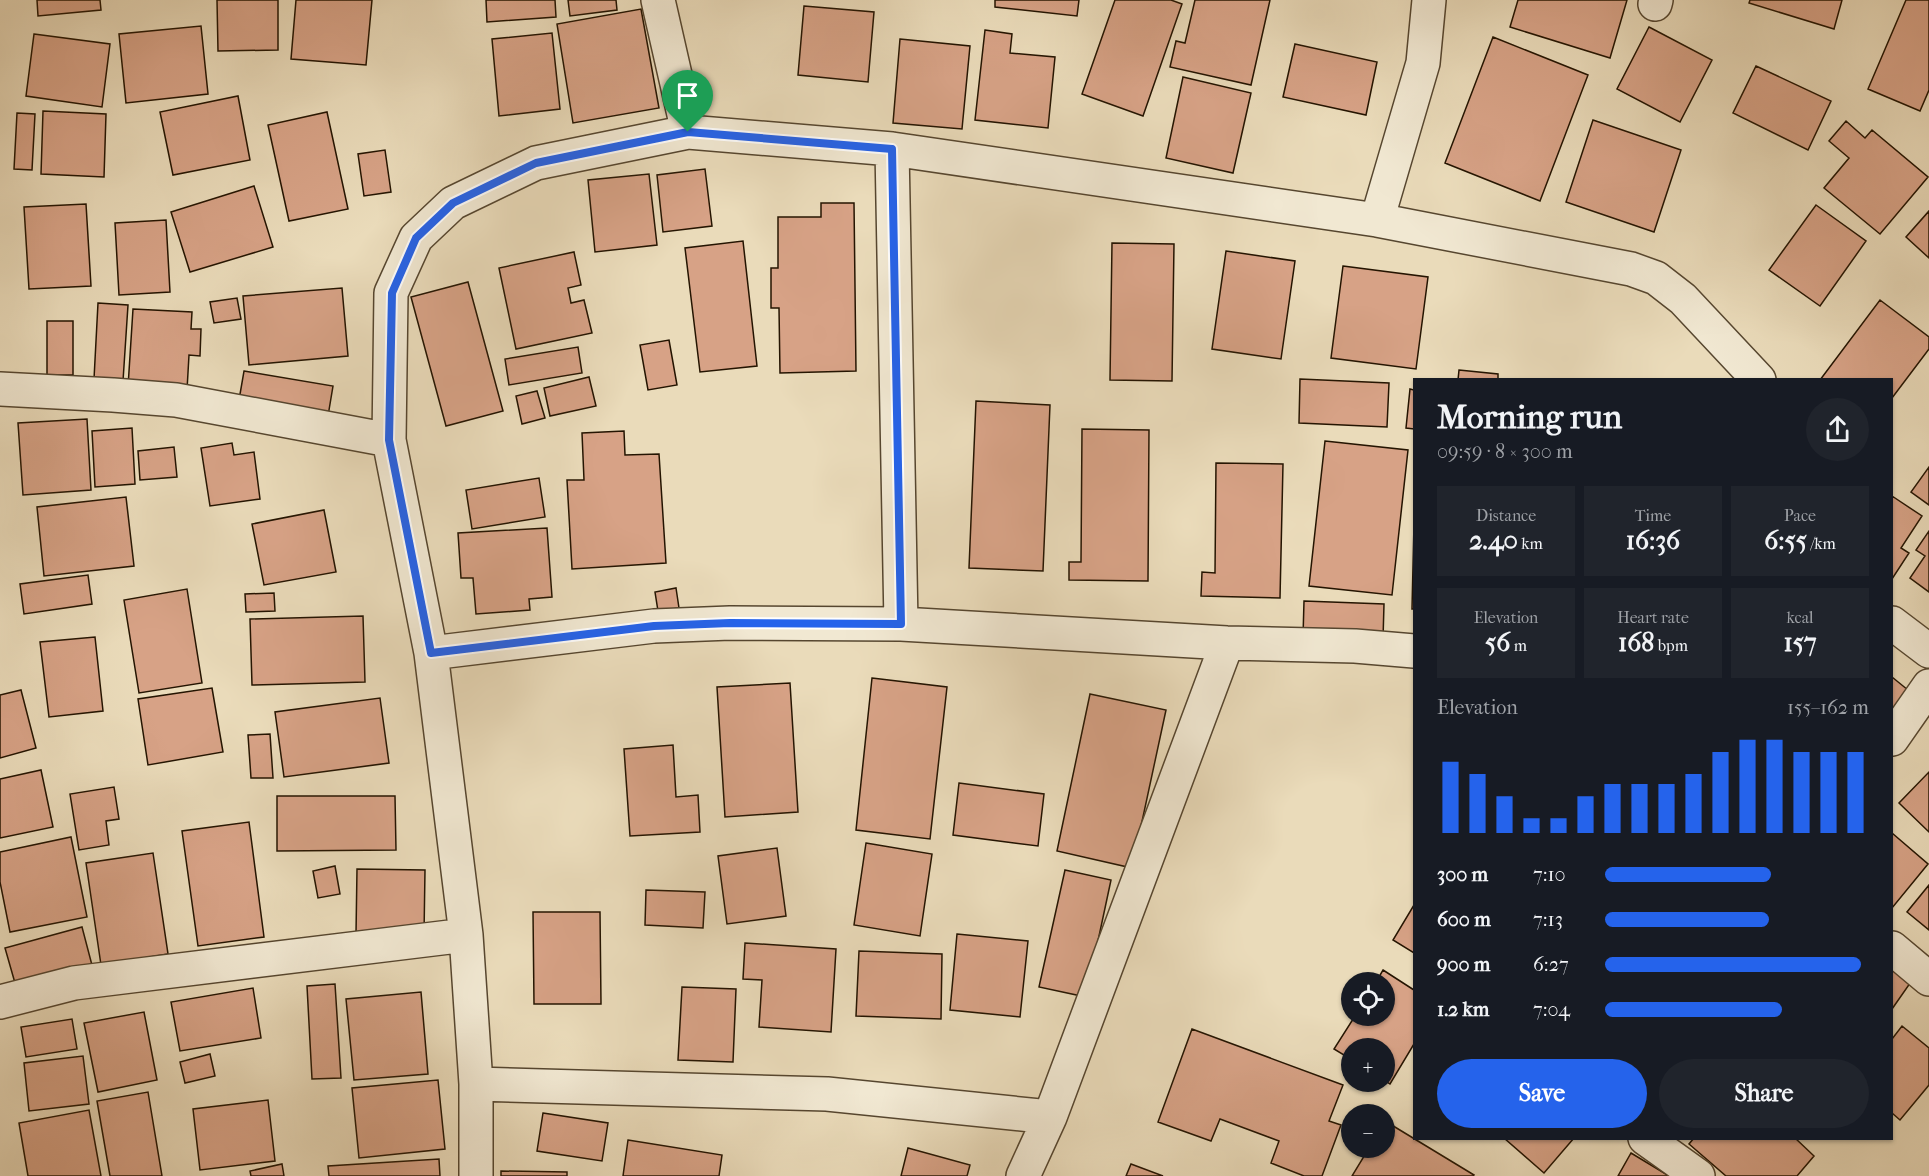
<!DOCTYPE html>
<html lang="en">
<head>
<meta charset="utf-8">
<style>
	body { margin:0; font-family:"IM FELL French Canon",serif; background:#20242c; color:#f1f3f6; height:100vh; display:flex; flex-direction:column; font-size:22px; white-space:nowrap }
	* { box-sizing:border-box; margin:0 }
	p { font-size:20px; color:#9ea1a6 }
	.icon { flex:none; width:33px; height:33px; fill:none; stroke:currentColor; stroke-width:2; stroke-linecap:round; stroke-linejoin:round }
	.map { position:relative; flex:1; overflow:hidden }
	.side { position:absolute; left:1413px; top:378px; width:480px; height:762px; display:flex; flex-direction:column; background:#171b24; border-radius:0px; box-shadow:0 2px 4px #0004 }
	.side>* { flex:none }
	.fabs { position:absolute; left:1341px; top:972px; display:grid; gap:12px }
	.fabs a { display:grid; place-items:center; width:54px; height:54px; border-radius:50%; background:#171b24; box-shadow:0 2px 4px #0004; font-size:30px }
	.pin { position:absolute; display:grid; place-items:center; width:51px; height:51px; color:#fff; margin:-62px -26px; border-radius:50% 50% 50% 0; rotate:-45deg; box-shadow:0 0 6px #0007 }
	.pin .icon { rotate:45deg }
	.round { display:grid; place-items:center; flex:none; width:63px; height:63px; border-radius:32px; background:#20242c }
	.headline { display:flex; align-items:center; justify-content:space-between; height:102px; padding:0 24px }
	h1 { font-size:33px; font-weight:800; line-height:45px }
	.metrics { display:grid; grid-template-columns:repeat(3,1fr); gap:9px; height:102px; padding:6px 24px }
	.metrics div { display:grid; align-content:center; border-radius:0px; background:#20242c; text-align:center }
	.metrics b { font-size:26px; font-weight:800 }
	.metrics small { font-size:16px; font-weight:400 }
	.metrics p { font-size:16px }
	.chart { height:168px; padding:12px 24px }
	.chart p { display:flex; justify-content:space-between }
	.chart svg { width:100%; height:108px; margin-top:6px; stroke:#2563eb; stroke-width:6 }
	.action { display:flex; gap:12px; margin-top:auto; padding:12px 24px }
	.action a { flex:1; height:69px; border-radius:36px; background:#2563eb; color:#fff; font-size:24px; font-weight:800; line-height:69px; text-align:center }
	.action a+a { background:#20242c; color:#f1f3f6 }
	ul { padding:0 24px; list-style:none; font-size:20px }
	li { display:grid; grid-template-columns:96px 72px 1fr; align-items:center; height:45px }
	li i { height:15px; border-radius:8px; background:#2563eb }
	.map>svg:first-child { display:block }
</style>
</head>
<body>
<div class="map">
<svg width="1929" height="1176" viewBox="0 0 1929 1176">
	<rect width="100%" height="100%" fill="#eadbba"/>
	<filter id="stains"><feTurbulence type="fractalNoise" baseFrequency=".00333" numOctaves="4"/><feColorMatrix values="0 0 0 0 .2 0 0 0 0 .09 0 0 0 0 .02 0 0 0 .5 -.17"/></filter>
	<radialGradient id="worn" r=".72"><stop offset=".6" stop-color="#630" stop-opacity="0"/><stop offset="1" stop-color="#630" stop-opacity=".3"/></radialGradient>
	<path fill="#d7a286" stroke="#241401" stroke-width="1.5" d="M37 0H100L101 10 38 16Z
		M217 0H278V50L218 51Z
		M296 0H372L366 65 291 59Z
		M486 0H555L556 17 487 22Z
		M568 0H616L617 10 570 16Z
		M995 0H1079L1077 16 995 7Z
		M1115 0H1171L1182 4 1143 116 1082 94Z
		M1195 0H1270L1251 85 1170 67 1176 41 1185 43Z
		M1518 0H1627L1610 58 1510 27Z
		M1750 0H1842L1834 29 1749 3Z
		M1906 0H1929V90L1920 111 1868 89Z
		M804 6 874 12 868 82 798 75Z
		M641 9 659 108 573 123 557 24Z
		M201 26 208 94 126 103 119 34Z
		M1649 27 1712 60 1680 122 1617 89Z
		M985 30 1012 34 1010 53 1055 57 1048 128 975 120Z
		M552 33 560 109 499 116 492 39Z
		M34 34 110 44 102 107 26 96Z
		M1493 37 1588 75 1540 201 1445 163Z
		M900 39 970 46 962 129 893 123Z
		M1295 44 1377 62 1366 115 1283 97Z
		M1756 66 1831 101 1808 150 1733 113Z
		M1183 77 1251 93 1233 173 1166 158Z
		M238 96 250 160 173 175 160 112Z
		M43 111 106 114 104 177 41 174Z
		M327 112 348 209 289 221 268 125Z
		M17 113 35 114 32 170 14 169Z
		M1593 120 1681 150 1654 232 1566 202Z
		M1846 121 1865 138 1872 130 1928 177 1880 234 1824 188 1849 158 1829 141Z
		M385 150 391 192 364 196 358 154Z
		M705 169 712 226 663 232 657 175Z
		M649 174 657 245 595 252 588 180Z
		M254 186 273 247 190 272 171 212Z
		M821 203H854L856 371 780 373 779 308H771V268H778V217H821Z
		M86 204 91 286 29 289 24 207Z
		M1816 205 1866 241 1820 306 1769 270Z
		M1929 211V258L1906 237Z
		M166 220 170 292 119 295 115 223Z
		M743 241 757 366 700 372 685 248Z
		M1112 243 1174 244 1172 381 1110 380Z
		M1226 251 1295 261 1281 359 1212 349Z
		M574 252 581 285 568 288 571 303 584 300 592 333 516 349 499 268Z
		M1343 266 1428 277 1416 369 1331 358Z
		M468 282 503 411 446 426 411 297Z
		M342 288 348 356 249 365 243 296Z
		M237 298 241 319 214 323 210 302Z
		M1880 300 1929 337V349L1892 398V380H1820Z
		M98 303 128 305 123 381 94 379Z
		M133 309 192 312 191 329H201L200 356 189 355 187 390 128 387Z
		M47 321H73V375H47Z
		M669 340 677 385 648 390 640 345Z
		M578 347 582 373 509 385 505 359Z
		M1459 370 1498 374V380H1458Z
		M244 371 333 386 328 416 239 400Z
		M589 377 596 406 550 416 544 388Z
		M1300 379 1389 383 1387 427 1299 423Z
		M1410 389 1414 390V429L1406 428Z
		M537 391 545 418 522 424 516 396Z
		M976 401 1050 405 1043 571 969 568Z
		M87 419 91 490 23 495 18 423Z
		M132 428 135 484 95 487 92 431Z
		M1082 429 1149 430 1148 581 1069 580V562H1081Z
		M624 431 625 455 659 454 666 563 572 569 567 480H584L582 433Z
		M1325 441 1408 450 1392 595 1309 586Z
		M232 443 234 455 254 452 260 499 210 506 201 448Z
		M174 447 177 477 140 480 138 451Z
		M1216 463 1283 464 1280 598 1201 596 1202 572 1215 573Z
		M1929 467V505L1911 492Z
		M539 478 545 517 472 529 466 490Z
		M1892 496 1922 516 1901 548 1909 553 1892 579Z
		M126 497 134 566 44 576 37 507Z
		M324 510 336 572 264 585 252 524Z
		M1414 524V609H1412Z
		M547 528 552 597 529 599 530 610 476 614 473 578H461L458 533Z
		M1929 531V592L1910 578 1925 556 1916 550Z
		M88 575 92 604 24 614 20 584Z
		M676 588 679 608 658 611 655 592Z
		M187 589 202 683 139 693 124 600Z
		M274 593 275 611 246 612 245 594Z
		M1304 601 1384 604 1383 639 1303 637Z
		M363 616 365 682 252 685 250 619Z
		M95 637 103 711 49 717 40 642Z
		M1892 677 1908 690 1892 711Z
		M872 678 947 687 930 839 856 830Z
		M790 683 798 812 725 817 717 687Z
		M212 688 223 752 148 765 138 699Z
		M21 690 36 748 0 758V695Z
		M1090 694 1166 710 1132 868 1057 851Z
		M380 698 389 763 284 777 275 712Z
		M270 734 273 778H251L248 735Z
		M673 745 676 797 698 795 700 832 630 836 624 749Z
		M41 770 53 827 0 838V779Z
		M1929 772V832L1899 803Z
		M959 783 1044 794 1038 846 953 835Z
		M114 787 119 819 106 821 109 845 79 850 70 794Z
		M277 796H395L396 850 277 851Z
		M249 822 264 937 198 946 182 831Z
		M1892 833 1928 864 1892 908Z
		M71 837 87 917 10 932 0 882V852Z
		M866 843 932 854 920 936 854 925Z
		M777 848 786 916 727 924 718 856Z
		M153 853 168 954 101 965 86 863Z
		M335 866 340 894 318 898 313 871Z
		M357 869 425 870 424 935 356 934Z
		M1065 870 1111 880 1086 997 1039 987Z
		M1929 885V930L1907 912Z
		M646 890 705 892 703 928 645 925Z
		M1414 905V953L1393 940Z
		M533 912H600L601 1004H534Z
		M82 927 93 969 17 990 5 948Z
		M957 934 1028 941 1020 1017 950 1010Z
		M745 943 836 949 831 1032 759 1027 762 980 743 979Z
		M859 951 942 954 941 1019 856 1016Z
		M1892 963 1913 979 1892 1009Z
		M1383 970 1414 990V1044L1390 1084 1384 1080V1048H1352V1060L1334 1049 1355 1016H1384V982H1376Z
		M335 984 341 1078 312 1079 307 986Z
		M682 987 736 989 733 1062 678 1060Z
		M253 988 261 1038 180 1051 171 1002Z
		M421 992 428 1074 354 1080 346 999Z
		M144 1012 157 1080 98 1092 84 1023Z
		M72 1019 77 1049 26 1057 21 1027Z
		M1902 1026 1929 1048V1085L1900 1120 1892 1113V1039Z
		M1192 1029 1343 1085 1329 1121 1341 1125 1322 1176H1304L1271 1163 1279 1141 1220 1119 1211 1141 1158 1122Z
		M210 1054 215 1076 185 1083 180 1062Z
		M83 1056 89 1104 29 1111 24 1063Z
		M438 1080 445 1149 359 1158 352 1088Z
		M148 1092 162 1176H110L97 1101Z
		M268 1100 275 1161 200 1170 193 1109Z
		M89 1110 101 1176H28L19 1123Z
		M543 1113 608 1123 602 1161 537 1151Z
		M1385 1121 1474 1175 1473 1176H1352L1369 1148H1384Z
		M1504 1138H1574L1544 1173Z
		M1694 1138H1795L1814 1156 1797 1176H1726L1689 1144Z
		M628 1140 722 1155 719 1176H623Z
		M908 1148 970 1165 967 1176H901Z
		M1631 1153 1669 1176H1618Z
		M439 1159 440 1176H329L328 1166Z
		M282 1164 284 1176H251L250 1171Z
		M1131 1164 1163 1176H1126Z
		M501 1171 567 1172V1176H501Z"/>
	<g fill="none" stroke-linecap="round" stroke-linejoin="round">
		<defs>
			<path id="street" d="M658 0 688 132
				M1655 4 1656 0
				M892 149 901 624
				M1377 220 1423 63 1429 0
				M0 389 113 395 176 400 389 440
				M1892 623 1929 651
				M431 653 654 626 730 623 901 624 1227 643 1355 646 1414 651
				M1892 739 1929 686
				M1892 948 1929 979
				M0 1002 74 983 466 935
				M476 1084 827 1094 1050 1117
				M1645 1138 1698 1176
				M476 1176V1084L466 935 431 653 389 440 391 293 416 238 453 203 536 163 688 132 892 149 1377 220 1631 269 1656 278 1683 299 1759 380
				M1023 1176 1050 1117 1227 643"/>
		</defs>
		<use href="#street" stroke="#56462f" stroke-width="36"/>
		<use href="#street" stroke="#f1e8d2" stroke-width="33"/>
	</g>
	<g fill="none" stroke-linecap="round" stroke-linejoin="round">
		<defs>
			<path id="route" d="M688 132 892 149 901 624 730 623 654 626 431 653 389 440 392 293 416 238 453 203 536 163Z"/>
		</defs>
		<use href="#route" stroke="#fff" stroke-width="12"/>
		<use href="#route" stroke="#2563eb" stroke-width="8"/>
	</g>
	<rect width="100%" height="100%" filter="url(#stains)"/>
	<rect width="100%" height="100%" fill="url(#worn)"/>
</svg>
<div class="fabs">
<a><svg class="icon" aria-label="locate" viewBox="0 0 24 24"><circle cx="12" cy="12" r="6"/><path d="M12 2v4M12 18v4M2 12h4M18 12h4"/></svg></a>
<a>+</a>
<a>−</a>
</div>
<div class="pin" style="left:688px;top:132px;background:#1e9e55"><svg class="icon" aria-label="arrive" viewBox="0 0 24 24"><path d="M6 21V4h12l-3 4 3 4H6"/></svg></div>
<section class="side">
<div class="headline"><div><h1>Morning run</h1><p>09:59 · 8 × 300 m</p></div><a class="round"><svg class="icon" aria-label="share" viewBox="0 0 24 24"><path d="M12 15V3M7 8l5-5 5 5M5 13v7h14v-7"/></svg></a></div>
<div class="metrics">
<div><p>Distance</p><b>2.40<small> km</small></b></div>
<div><p>Time</p><b>16:36</b></div>
<div><p>Pace</p><b>6:55<small> /km</small></b></div>
</div>
<div class="metrics">
<div><p>Elevation</p><b>56<small> m</small></b></div>
<div><p>Heart rate</p><b>168<small> bpm</small></b></div>
<div><p>kcal</p><b>157</b></div>
</div>
<div class="chart"><p><span>Elevation</span>155–162 m</p>
<svg viewBox="0 0 160 44" preserveAspectRatio="none"><path d="M5 44V15M15 44V20M25 44V29M35 44V38M45 44V38M55 44V29M65 44V24M75 44V24M85 44V24M95 44V20M105 44V11M115 44V6M125 44V6M135 44V11M145 44V11M155 44V11"/></svg>
</div>
<ul>
<li><b>300 m</b>7:10<i style="width:63%"></i></li>
<li><b>600 m</b>7:13<i style="width:62%"></i></li>
<li><b>900 m</b>6:27<i style="width:97%"></i></li>
<li><b>1.2 km</b>7:04<i style="width:67%"></i></li>
</ul>
<div class="action"><a>Save</a><a>Share</a></div>
</section>
</div>
</body>
</html>
